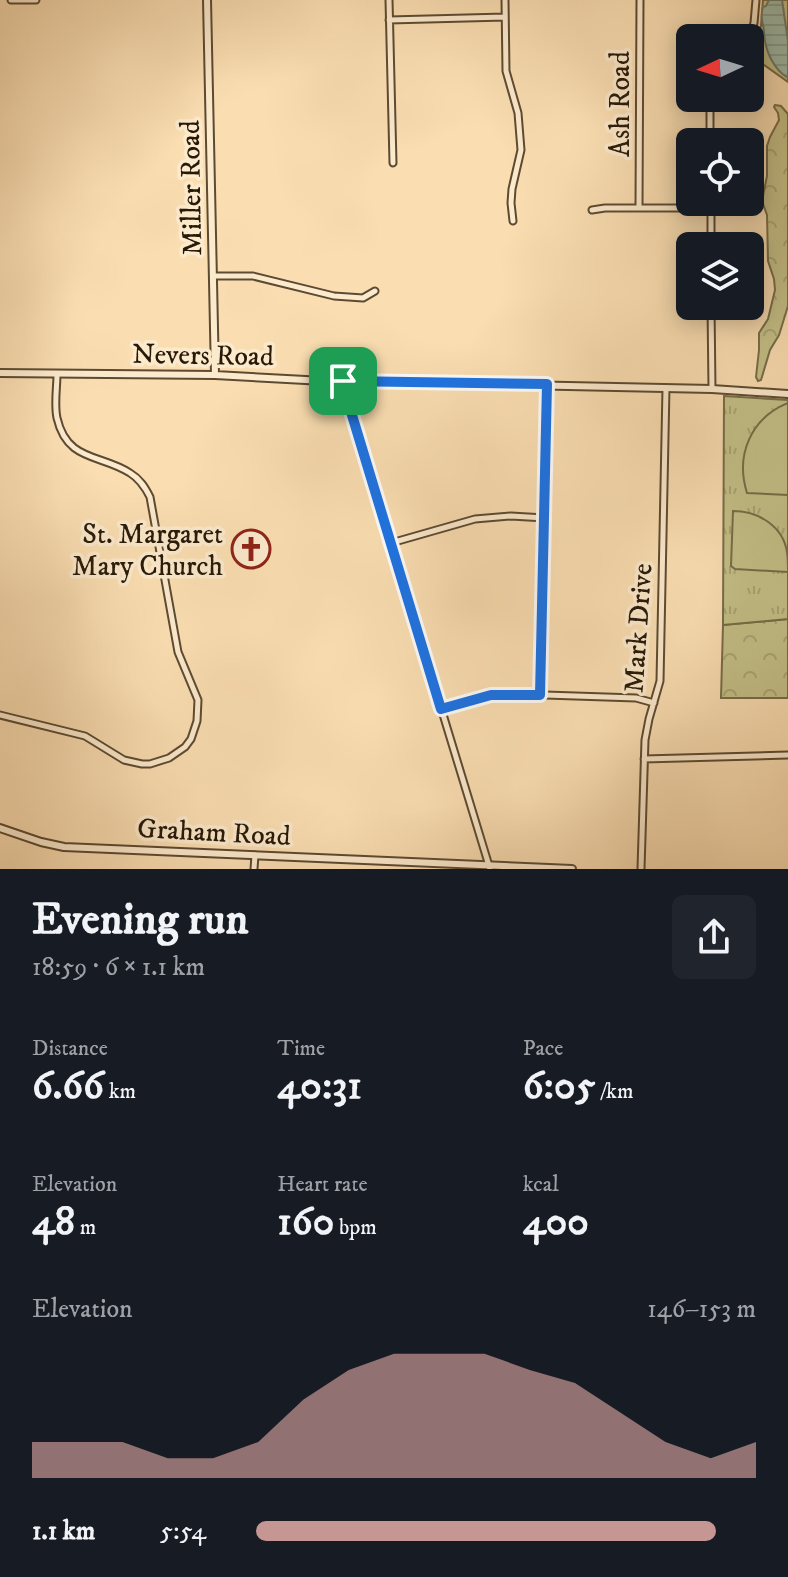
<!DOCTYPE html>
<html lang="en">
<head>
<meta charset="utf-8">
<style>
	body { margin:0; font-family:"IM FELL DW Pica",serif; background:#20242c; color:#f1f3f6; height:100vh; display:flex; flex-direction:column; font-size:30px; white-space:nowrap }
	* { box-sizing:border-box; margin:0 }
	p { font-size:26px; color:#9ea1a6 }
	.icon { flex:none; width:44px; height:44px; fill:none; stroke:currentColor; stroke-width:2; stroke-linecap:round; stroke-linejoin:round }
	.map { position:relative; height:869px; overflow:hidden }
	.details { display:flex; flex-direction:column; background:#171b24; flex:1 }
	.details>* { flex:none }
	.needle { width:52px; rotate:266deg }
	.fabs { position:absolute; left:676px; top:24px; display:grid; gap:16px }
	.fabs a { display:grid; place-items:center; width:88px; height:88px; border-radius:12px; background:#171b24; box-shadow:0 4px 20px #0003; font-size:40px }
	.pin { position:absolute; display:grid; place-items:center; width:68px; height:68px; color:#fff; margin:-34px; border-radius:16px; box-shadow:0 4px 12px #0006 }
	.round { display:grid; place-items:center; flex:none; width:84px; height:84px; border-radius:12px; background:#20242c }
	.summary { display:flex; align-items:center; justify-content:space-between; height:136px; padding:0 32px }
	h1 { font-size:44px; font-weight:800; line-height:60px }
	.figures { display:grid; grid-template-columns:repeat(3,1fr); gap:12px; height:136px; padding:8px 32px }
	.figures div { display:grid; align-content:center }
	.figures b { font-size:40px; font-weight:800 }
	.figures small { font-size:22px; font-weight:400 }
	.figures p { font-size:22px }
	.chart { height:224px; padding:16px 32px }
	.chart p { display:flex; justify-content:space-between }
	.chart svg { width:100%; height:144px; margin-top:8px; fill:#c59692; opacity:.7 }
	ul { padding:0 32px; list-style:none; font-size:26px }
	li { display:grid; grid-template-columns:128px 96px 1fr; align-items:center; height:60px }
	li i { height:20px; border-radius:10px; background:#c59692 }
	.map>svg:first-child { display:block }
</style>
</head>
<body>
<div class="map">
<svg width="788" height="869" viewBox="0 0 788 869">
	<defs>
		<pattern id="forest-crowns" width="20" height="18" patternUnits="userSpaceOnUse" patternTransform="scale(2)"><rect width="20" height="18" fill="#c4c088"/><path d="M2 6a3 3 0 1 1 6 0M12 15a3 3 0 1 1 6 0" fill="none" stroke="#a8a474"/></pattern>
		<pattern id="park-tufts" width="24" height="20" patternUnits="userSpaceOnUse" patternTransform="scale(2)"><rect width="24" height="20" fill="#c4c088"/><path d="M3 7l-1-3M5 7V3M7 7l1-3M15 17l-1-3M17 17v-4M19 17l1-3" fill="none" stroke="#a8a474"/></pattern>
		<pattern id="water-rules" width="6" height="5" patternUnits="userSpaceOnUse" patternTransform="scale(2)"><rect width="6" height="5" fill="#9ebcab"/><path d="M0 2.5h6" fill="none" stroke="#88a192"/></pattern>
	</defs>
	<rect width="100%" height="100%" fill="#fadeb2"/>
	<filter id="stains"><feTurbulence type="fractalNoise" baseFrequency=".0025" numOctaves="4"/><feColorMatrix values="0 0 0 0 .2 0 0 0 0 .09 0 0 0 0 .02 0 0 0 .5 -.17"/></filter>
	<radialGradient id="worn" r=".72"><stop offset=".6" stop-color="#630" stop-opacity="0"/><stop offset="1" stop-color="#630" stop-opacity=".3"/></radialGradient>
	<path fill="url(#forest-crowns)" stroke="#766c48" stroke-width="2" d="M775 105 781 106 788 114V306L779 335 770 350 761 380 758 381 756 377 759 350V333L768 319 775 290 774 279 768 261 767 215 762 201 767 176V146L770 137 779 120 778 113 774 107Z
		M788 619V698H721L723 625Z"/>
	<path fill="url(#park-tufts)" stroke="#766c48" stroke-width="2" d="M763 0H788V82L750 55V48L761 26Z
		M724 396 788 400V619L723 625Z"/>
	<path fill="#c4c088" stroke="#766c48" stroke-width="2" d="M788 403V495L747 493C735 455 751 418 788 403Z
		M733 511C758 511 783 526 787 552 788 558 788 565 788 572L735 569 731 566Z"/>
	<path fill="url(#water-rules)" stroke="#6e7b6a" stroke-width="2" d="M769 0H782L788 41V78C773 69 765 50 764 33 764 22 759 20 763 7L766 6Z"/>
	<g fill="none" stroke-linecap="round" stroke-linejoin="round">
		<defs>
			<path id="minor" d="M11 0H36
				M389 0 393 163
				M505 0 506 71 518 113 521 150 512 189 511 203 513 221
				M389 20 505 17
				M749 38 754 23 756 0
				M710 142V112L713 98
				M711 202V246
				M639 207 640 0
				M592 210 605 208H711
				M213 276H253L334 296 363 298 375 291
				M711 306 712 389
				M343 381 345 392 490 869
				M391 543 475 519 511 516 545 518
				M540 695 547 384
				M441 709 491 695 515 694 636 698 654 703
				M0 715 85 736 124 760 142 764H150L169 758 185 747 191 739 197 721 198 700 178 652 150 497C145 487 140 479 130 473 101 454 67 462 57 418 54 404 57 388 57 374
				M644 759 788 755
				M254 869 255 855
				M641 869 645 740 649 719 660 681 666 388"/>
			<path id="tertiary" d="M207 0 215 375
				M0 373 215 375 324 381 712 389 788 394
				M0 828 41 842 64 847 572 869"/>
		</defs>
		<use href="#minor" stroke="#5c4a32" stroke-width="9"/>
		<use href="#tertiary" stroke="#5c4a32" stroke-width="10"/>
		<use href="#minor" stroke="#fceacd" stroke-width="5"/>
		<use href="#tertiary" stroke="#fceacd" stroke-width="6"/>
	</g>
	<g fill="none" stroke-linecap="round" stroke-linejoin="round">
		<defs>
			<path id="route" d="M343 381 547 384 540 695H491L441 709 345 392Z"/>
		</defs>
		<use href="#route" stroke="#fff" stroke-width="16"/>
		<use href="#route" stroke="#1a73e8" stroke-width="10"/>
	</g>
	<defs>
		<symbol id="church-ring" viewBox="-11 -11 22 22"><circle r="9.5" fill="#fceacd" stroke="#8f2418" stroke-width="1.5"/><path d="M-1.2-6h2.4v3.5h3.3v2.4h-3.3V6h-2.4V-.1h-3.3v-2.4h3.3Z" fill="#8f2418"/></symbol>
	</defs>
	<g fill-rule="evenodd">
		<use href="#church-ring" x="229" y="527" width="44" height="44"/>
	</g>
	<g text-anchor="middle" stroke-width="7" stroke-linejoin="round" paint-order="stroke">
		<g font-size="28" fill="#271908" stroke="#fceacd">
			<text transform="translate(619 104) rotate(-90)" y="10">Ash Road</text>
			<text transform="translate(190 188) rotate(-91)" y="10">Miller Road</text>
			<text transform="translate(203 354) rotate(1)" y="10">Nevers Road</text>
			<text transform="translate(637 628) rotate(-86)" y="10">Mark Drive</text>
			<text transform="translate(214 831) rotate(3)" y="10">Graham Road</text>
		</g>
		<g font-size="28" fill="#271908" stroke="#fceacd" text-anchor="end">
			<text x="223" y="543">St. Margaret<tspan x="223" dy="32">Mary Church</tspan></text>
		</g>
	</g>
	<rect width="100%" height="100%" filter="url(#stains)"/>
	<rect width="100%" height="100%" fill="url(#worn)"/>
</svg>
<div class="fabs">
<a><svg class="needle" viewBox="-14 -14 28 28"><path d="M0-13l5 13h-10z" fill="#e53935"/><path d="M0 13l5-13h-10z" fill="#9ea1a6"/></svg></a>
<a><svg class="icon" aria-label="locate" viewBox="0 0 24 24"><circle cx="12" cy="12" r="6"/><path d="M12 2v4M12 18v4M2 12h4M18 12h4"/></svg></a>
<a><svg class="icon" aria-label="layers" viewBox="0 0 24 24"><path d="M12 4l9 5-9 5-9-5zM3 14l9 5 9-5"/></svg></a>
</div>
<div class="pin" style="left:343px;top:381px;background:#1e9e55"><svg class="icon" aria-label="arrive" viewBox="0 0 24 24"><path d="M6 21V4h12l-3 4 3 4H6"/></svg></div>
</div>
<section class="details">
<div class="summary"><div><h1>Evening run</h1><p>18:59 · 6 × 1.1 km</p></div><a class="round"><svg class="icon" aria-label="share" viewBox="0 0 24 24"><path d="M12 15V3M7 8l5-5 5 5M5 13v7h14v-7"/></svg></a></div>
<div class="figures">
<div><p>Distance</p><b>6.66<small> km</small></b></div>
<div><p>Time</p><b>40:31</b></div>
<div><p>Pace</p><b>6:05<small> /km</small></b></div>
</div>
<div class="figures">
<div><p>Elevation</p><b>48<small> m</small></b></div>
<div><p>Heart rate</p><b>160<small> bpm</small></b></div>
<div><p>kcal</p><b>400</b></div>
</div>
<div class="chart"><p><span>Elevation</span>146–153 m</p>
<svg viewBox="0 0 160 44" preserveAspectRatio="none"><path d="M0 44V33L10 33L20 33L30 38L40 38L50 33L60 20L70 11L80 6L90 6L100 6L110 11L120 15L130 24L140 33L150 38L160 33V44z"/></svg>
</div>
<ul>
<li><b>1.1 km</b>5:54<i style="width:92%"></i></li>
</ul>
</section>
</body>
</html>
